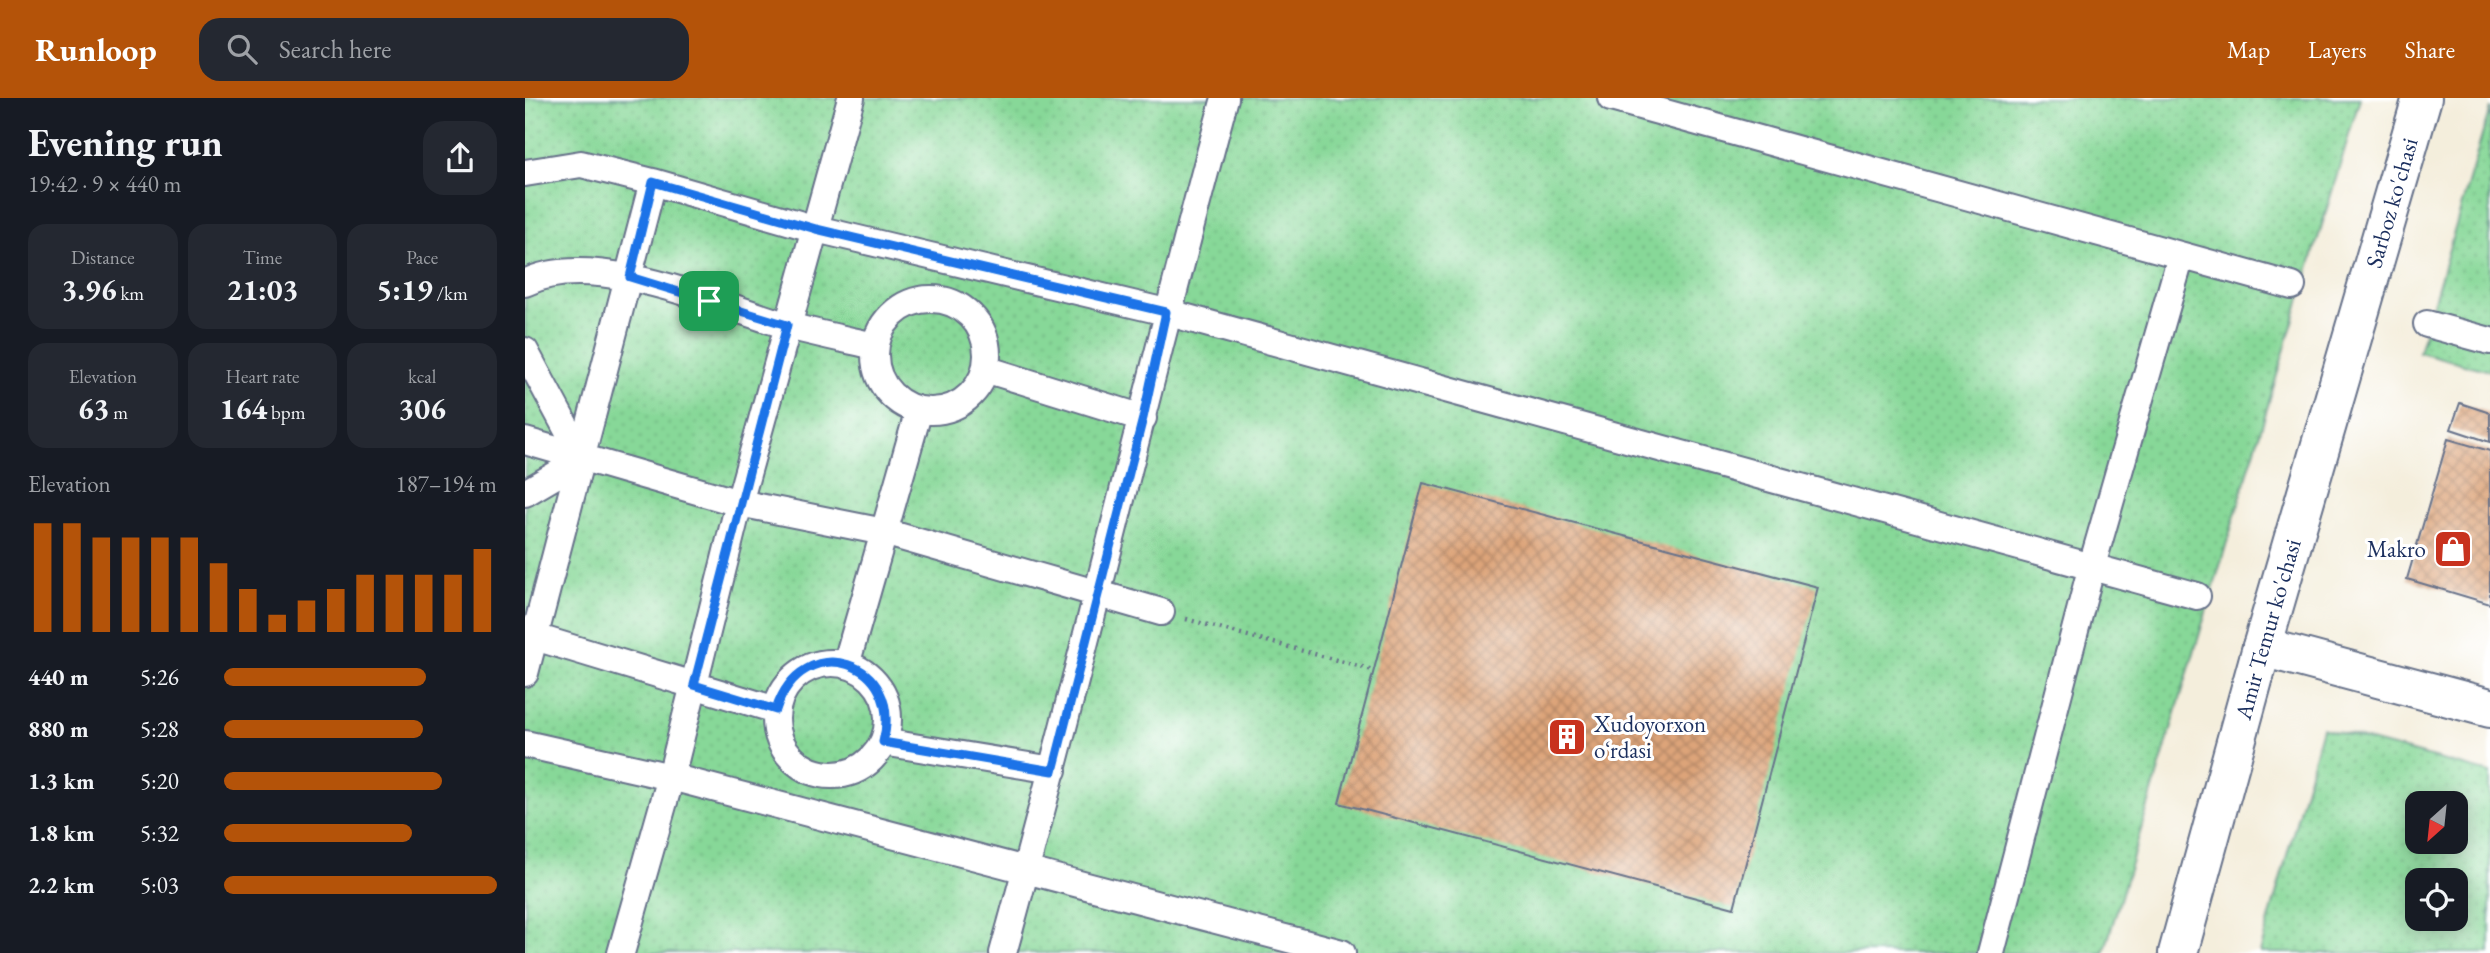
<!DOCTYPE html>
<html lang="en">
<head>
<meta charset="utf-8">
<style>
	body { margin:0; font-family:"EB Garamond",serif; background:#242831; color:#f1f3f6; height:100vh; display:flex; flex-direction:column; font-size:26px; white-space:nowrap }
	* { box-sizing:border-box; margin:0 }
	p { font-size:23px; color:#9ea1a6 }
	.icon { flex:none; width:38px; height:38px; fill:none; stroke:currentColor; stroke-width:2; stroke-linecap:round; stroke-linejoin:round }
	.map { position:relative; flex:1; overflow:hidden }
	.sheet { display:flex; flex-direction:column; background:#171b24; width:525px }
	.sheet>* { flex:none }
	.needle { width:46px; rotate:207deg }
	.controls { position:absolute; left:1880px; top:693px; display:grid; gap:14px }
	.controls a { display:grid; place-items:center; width:63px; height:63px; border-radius:14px; background:#171b24; box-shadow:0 4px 18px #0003; font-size:35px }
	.pin { position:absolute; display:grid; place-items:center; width:60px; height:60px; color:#fff; margin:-30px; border-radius:14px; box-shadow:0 4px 10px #0006 }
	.round { display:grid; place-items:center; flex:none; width:74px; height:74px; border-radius:21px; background:#242831 }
	.headline { display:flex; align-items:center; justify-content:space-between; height:119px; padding:0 28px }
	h1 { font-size:38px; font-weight:700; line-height:52px }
	.figures { display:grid; grid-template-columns:repeat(3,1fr); gap:10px; height:119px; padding:7px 28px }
	.figures div { display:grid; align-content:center; border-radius:18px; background:#242831; text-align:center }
	.figures b { font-size:30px; font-weight:700 }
	.figures small { font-size:19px; font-weight:400 }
	.figures p { font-size:19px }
	.chart { height:196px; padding:14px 28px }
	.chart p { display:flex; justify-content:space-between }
	.chart svg { width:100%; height:126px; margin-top:7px; stroke:#b45309; stroke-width:6 }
	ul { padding:0 28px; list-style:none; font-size:23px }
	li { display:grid; grid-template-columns:112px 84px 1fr; align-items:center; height:52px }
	li i { height:18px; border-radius:9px; background:#b45309 }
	header { display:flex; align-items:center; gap:42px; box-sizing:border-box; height:98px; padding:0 35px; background:#b45309; color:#fff }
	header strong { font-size:33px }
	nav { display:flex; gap:38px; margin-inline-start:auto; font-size:24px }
	.search { width:490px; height:63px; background:#242831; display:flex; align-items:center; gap:18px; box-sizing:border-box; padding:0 24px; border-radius:21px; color:#9ea1a6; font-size:26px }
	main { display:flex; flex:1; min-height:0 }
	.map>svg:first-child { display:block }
</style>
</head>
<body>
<header>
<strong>Runloop</strong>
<div class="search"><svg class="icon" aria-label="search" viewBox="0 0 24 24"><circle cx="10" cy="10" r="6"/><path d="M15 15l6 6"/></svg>Search here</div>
<nav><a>Map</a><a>Layers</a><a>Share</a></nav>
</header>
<main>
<section class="sheet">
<div class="headline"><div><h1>Evening run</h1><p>19:42 · 9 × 440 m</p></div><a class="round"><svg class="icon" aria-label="share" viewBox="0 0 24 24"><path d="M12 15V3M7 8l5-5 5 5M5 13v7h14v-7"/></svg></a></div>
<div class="figures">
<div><p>Distance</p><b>3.96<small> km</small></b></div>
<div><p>Time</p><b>21:03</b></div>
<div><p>Pace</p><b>5:19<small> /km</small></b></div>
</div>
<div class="figures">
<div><p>Elevation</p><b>63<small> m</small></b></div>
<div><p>Heart rate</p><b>164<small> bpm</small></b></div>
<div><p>kcal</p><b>306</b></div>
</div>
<div class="chart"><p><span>Elevation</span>187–194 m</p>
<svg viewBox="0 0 160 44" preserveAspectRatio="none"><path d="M5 44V6M15 44V6M25 44V11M35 44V11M45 44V11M55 44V11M65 44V20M75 44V29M85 44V38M95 44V33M105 44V29M115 44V24M125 44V24M135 44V24M145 44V24M155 44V15"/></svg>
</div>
<ul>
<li><b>440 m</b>5:26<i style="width:74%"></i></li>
<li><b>880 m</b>5:28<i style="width:73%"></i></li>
<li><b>1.3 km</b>5:20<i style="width:80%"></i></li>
<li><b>1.8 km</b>5:32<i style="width:69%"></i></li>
<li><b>2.2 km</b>5:03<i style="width:100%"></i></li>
</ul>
</section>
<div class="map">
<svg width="1965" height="855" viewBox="0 0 1965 855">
	<defs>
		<pattern id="green-dots" width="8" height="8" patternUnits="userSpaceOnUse" patternTransform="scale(1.75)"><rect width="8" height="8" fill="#87d898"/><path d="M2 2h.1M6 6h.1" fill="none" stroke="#74ba85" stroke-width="1.8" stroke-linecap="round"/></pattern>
		<pattern id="building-cross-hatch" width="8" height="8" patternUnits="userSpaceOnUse" patternTransform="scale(1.75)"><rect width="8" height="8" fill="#dda479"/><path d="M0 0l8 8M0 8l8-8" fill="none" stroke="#b28666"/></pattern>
	</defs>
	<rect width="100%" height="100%" fill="#fff"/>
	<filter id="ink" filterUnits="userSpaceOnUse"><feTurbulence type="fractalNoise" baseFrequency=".0143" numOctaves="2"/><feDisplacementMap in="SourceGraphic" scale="14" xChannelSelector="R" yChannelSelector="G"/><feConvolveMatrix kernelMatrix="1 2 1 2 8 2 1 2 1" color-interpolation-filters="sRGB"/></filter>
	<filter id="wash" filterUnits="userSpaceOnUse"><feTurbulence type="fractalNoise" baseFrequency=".00686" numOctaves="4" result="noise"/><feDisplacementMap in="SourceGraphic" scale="28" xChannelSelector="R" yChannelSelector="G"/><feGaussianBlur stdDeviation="1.57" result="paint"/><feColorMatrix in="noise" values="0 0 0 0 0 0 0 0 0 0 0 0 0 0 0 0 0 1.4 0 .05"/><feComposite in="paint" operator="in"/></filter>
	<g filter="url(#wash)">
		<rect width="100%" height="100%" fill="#f4eedc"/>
		<path fill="url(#green-dots)" stroke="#51847b" stroke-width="2" fill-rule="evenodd" d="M0 0H1835L1579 855H0Z
			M1965 10V273L1894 254Z
			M1797 630 1965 675V855H1735ZM1930 705V744H1892V705ZM1930 782V821H1892V782Z"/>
		<g id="blocks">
			<path fill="url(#building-cross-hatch)" d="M1935 305 1965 315V344L1926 331Z
				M1923 341 1965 353V506L1882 481Z
				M898 385 1293 489 1209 810 814 705Z"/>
		</g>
	</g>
	<g filter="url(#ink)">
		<use href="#blocks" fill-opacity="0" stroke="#67728a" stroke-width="2"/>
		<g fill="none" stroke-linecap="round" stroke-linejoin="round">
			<defs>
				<path id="pedestrian" d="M1086 0 1767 188
					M0 75 56 66 128 84 291 131 641 214 1672 498
					M0 185C66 151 189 205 257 226 288 235 319 241 350 248
					M350 257a56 56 0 1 1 112 0a56 56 0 1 1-112 0Z
					M1902 226 1965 243
					M0 253 58 361 0 395
					M460 271 618 320
					M0 343 214 405 359 434 636 514
					M0 533 10 539 251 612
					M251 621a56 56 0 1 1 112 0a56 56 0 1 1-112 0Z
					M321 567 394 312
					M0 575 128 84
					M358 644 528 672
					M0 646 146 679 817 855
					M96 855 146 679 214 405 326 0
					M478 855C557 571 622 284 700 0
					M1466 855 1566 471 1656 158"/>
				<g id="secondary">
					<path d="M1737 549 1965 610"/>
					<path id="s1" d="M1653 855 1737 549 1897 0"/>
				</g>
			</defs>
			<use href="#pedestrian" stroke="#67728a" stroke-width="30"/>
			<use href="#secondary" stroke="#67728a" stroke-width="42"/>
			<path stroke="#67728a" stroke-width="4.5" stroke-dasharray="2 5" stroke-linecap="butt" d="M661 521 848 572"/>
			<use href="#pedestrian" stroke="#fff" stroke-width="26"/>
			<use href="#secondary" stroke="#fff" stroke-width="38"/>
		</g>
	</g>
	<g fill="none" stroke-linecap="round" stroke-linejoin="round" filter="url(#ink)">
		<defs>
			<path id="route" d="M128 84 291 131 641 214 618 320 528 673 358 644C380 562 277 530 251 612L169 587 262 227 105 179Z"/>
		</defs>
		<use href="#route" stroke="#fff" stroke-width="14"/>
		<use href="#route" stroke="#1a73e8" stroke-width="9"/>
	</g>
	<defs>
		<symbol id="shop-square" viewBox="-11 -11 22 22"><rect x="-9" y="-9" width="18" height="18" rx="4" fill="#c8321e" stroke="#fff"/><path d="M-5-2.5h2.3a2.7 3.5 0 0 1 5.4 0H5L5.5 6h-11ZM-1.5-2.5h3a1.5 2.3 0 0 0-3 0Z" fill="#fff"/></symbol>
		<symbol id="building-square" viewBox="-11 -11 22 22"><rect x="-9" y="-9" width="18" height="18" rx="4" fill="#c8321e" stroke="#fff"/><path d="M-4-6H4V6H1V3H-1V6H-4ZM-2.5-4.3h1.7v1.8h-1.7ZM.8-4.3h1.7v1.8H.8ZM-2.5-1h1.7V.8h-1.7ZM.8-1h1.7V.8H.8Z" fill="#fff"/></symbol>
	</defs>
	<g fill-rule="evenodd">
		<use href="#shop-square" x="1906" y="429" width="44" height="44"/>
		<use href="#building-square" x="1020" y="617" width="44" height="44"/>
	</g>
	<g text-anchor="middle" stroke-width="6" stroke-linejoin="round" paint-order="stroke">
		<g font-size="23" fill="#1b2f5e" stroke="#fff">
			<text dy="8" stroke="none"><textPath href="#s1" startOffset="780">Sarboz ko'chasi</textPath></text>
			<text dy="8" stroke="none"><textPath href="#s1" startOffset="336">Amir Temur ko'chasi</textPath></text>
		</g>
		<g font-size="23" fill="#1b2f5e" stroke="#fff" text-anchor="end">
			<text x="1901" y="459">Makro</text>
			<text x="1069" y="634" text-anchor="start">Xudoyorxon<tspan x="1069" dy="26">oʻrdasi</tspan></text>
		</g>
	</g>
</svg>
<div class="controls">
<a><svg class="needle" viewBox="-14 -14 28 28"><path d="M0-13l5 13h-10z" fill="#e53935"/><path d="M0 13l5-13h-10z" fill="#9ea1a6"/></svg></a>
<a><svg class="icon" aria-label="locate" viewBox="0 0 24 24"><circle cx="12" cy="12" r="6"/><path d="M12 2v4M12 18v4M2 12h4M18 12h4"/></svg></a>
</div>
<div class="pin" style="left:184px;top:203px;background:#1e9e55"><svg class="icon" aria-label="arrive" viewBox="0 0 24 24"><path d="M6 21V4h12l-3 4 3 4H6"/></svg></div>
</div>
</main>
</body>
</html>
